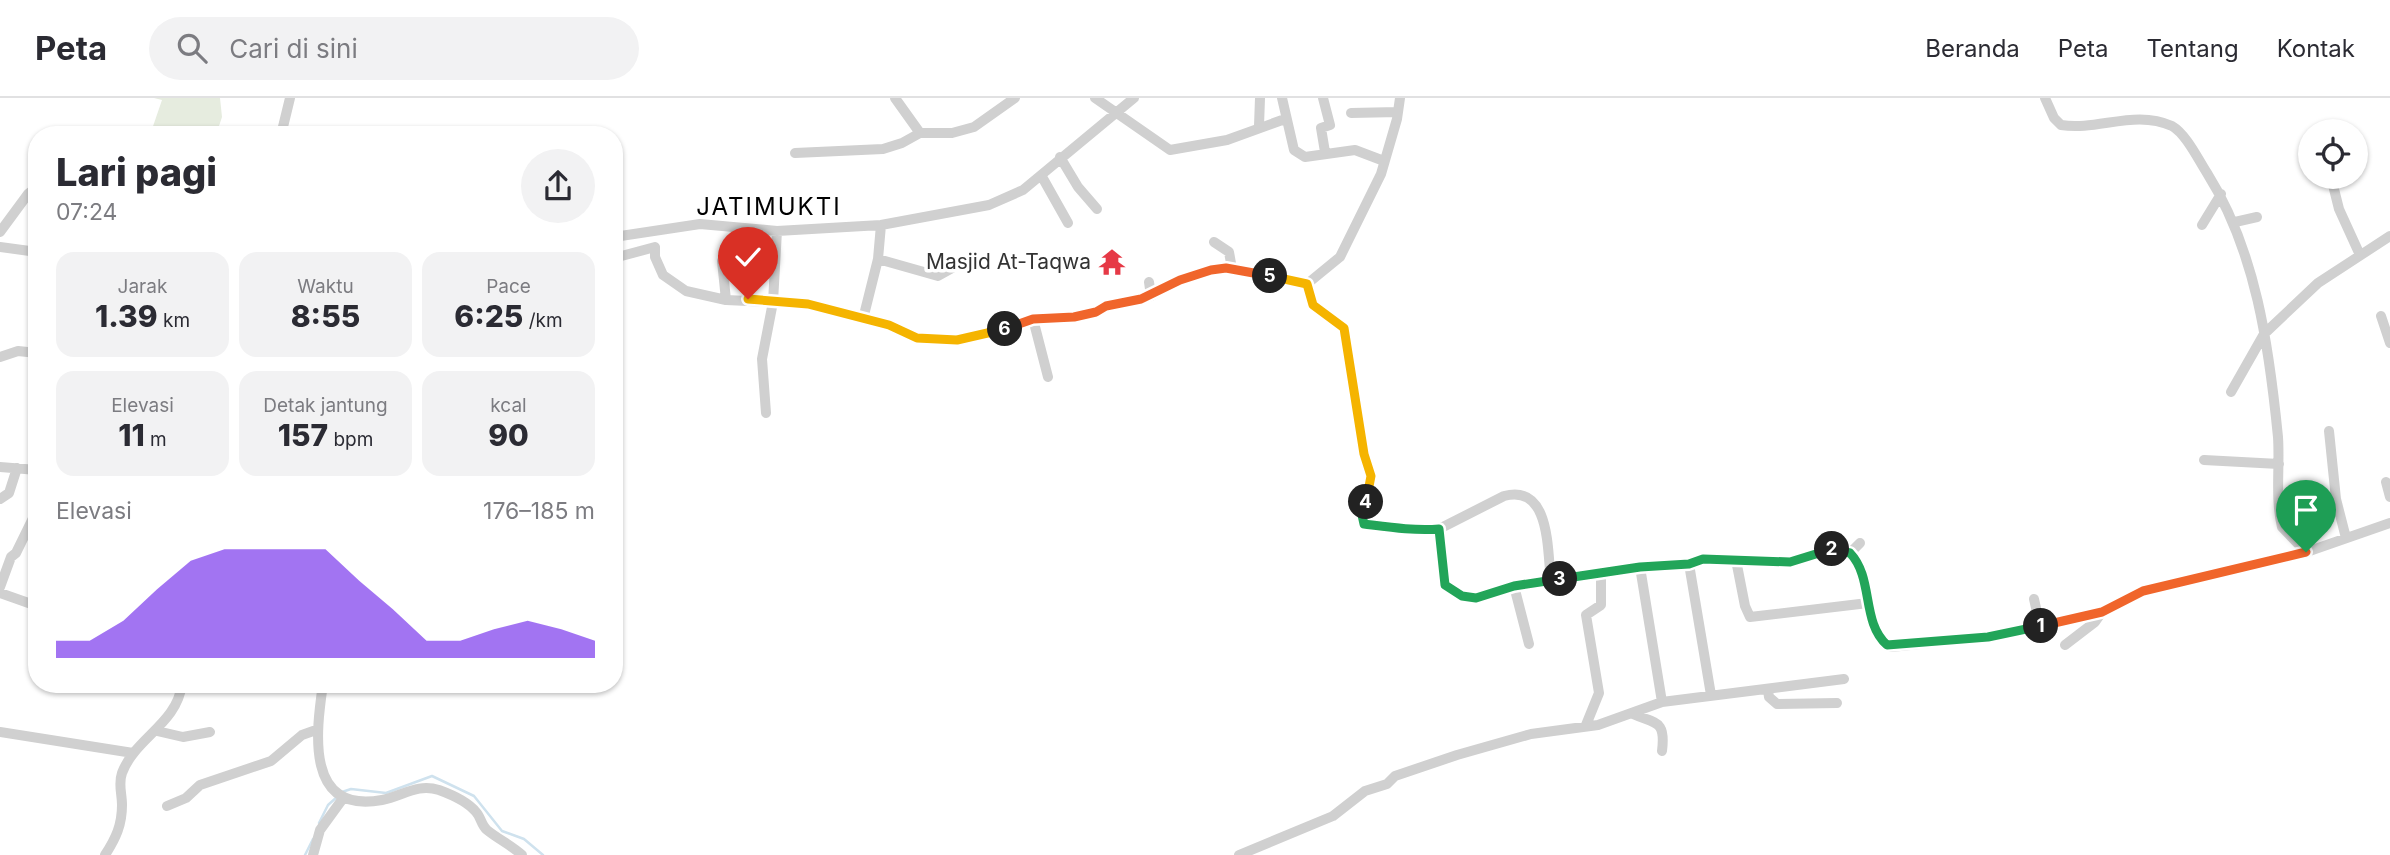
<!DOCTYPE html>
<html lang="id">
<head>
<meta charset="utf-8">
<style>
	body { margin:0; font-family:Inter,sans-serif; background:#f2f2f3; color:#2b2b33; height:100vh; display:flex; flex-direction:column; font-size:26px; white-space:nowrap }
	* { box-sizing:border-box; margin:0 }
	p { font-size:23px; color:#7c7c81 }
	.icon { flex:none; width:38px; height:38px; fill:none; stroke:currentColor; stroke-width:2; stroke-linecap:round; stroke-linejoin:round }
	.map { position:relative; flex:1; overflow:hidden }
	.details { position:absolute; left:28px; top:28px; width:595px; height:567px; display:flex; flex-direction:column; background:#fff; border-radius:28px; box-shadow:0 2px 5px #0004 }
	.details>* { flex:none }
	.fabs { position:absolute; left:2298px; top:21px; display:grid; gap:14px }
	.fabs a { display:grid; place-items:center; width:70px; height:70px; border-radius:50%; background:#fff; box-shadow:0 2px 5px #0004; font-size:35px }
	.pin { position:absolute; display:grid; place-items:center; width:60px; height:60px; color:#fff; margin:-72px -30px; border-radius:50% 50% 50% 0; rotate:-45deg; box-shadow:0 0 7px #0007 }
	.pin .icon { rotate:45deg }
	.km { position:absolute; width:35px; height:35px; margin:-18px; border-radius:50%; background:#222; color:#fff; font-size:19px; line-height:35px; text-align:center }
	.round { display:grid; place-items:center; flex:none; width:74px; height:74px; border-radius:37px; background:#f2f2f3 }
	.overview { display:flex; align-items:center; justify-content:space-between; height:119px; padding:0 28px }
	h1 { font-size:38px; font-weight:800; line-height:52px }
	.metrics { display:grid; grid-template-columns:repeat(3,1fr); gap:10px; height:119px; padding:7px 28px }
	.metrics div { display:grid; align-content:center; border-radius:18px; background:#f2f2f3; text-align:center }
	.metrics b { font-size:30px; font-weight:800 }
	.metrics small { font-size:19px; font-weight:400 }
	.metrics p { font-size:19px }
	.chart { height:196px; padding:14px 28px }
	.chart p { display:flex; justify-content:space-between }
	.chart svg { width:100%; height:126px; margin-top:7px; fill:#7c3aed; opacity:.7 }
	header { display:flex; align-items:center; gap:42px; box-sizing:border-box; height:98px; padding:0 35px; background:#fff; border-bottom:2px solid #e1e1e2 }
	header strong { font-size:33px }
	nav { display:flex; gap:38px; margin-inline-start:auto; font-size:24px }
	.search { width:490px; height:63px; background:#f2f2f3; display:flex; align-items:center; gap:18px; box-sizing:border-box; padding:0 24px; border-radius:38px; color:#7c7c81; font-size:26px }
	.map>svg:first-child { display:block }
</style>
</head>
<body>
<header>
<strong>Peta</strong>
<div class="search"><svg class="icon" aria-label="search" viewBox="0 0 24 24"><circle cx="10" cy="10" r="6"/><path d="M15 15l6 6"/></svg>Cari di sini</div>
<nav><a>Beranda</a><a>Peta</a><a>Tentang</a><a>Kontak</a></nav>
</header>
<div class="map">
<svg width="2390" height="757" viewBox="0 0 2390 757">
	<rect width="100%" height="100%" fill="#fff"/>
	<path fill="#e6ecdf" d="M154 0H220L222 19 216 37H150L162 2Z"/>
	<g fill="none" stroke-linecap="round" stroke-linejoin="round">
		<path stroke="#cfe2ee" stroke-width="2.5" d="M342 694 351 691 386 695 432 678 474 698 502 733 524 741 543 757
			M319 725 328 707 337 699
			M305 757 313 741"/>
		<path stroke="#d0d0d0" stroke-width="10" d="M895 0 920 35
			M1095 0 1170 52 1227 42 1285 21
			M1282 0 1294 52 1305 59 1355 52 1384 63
			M1323 0 1330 27 1321 30 1325 54
			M2045 0 2054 20 2061 27C2098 33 2135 11 2172 28 2186 36 2198 61 2207 75 2256 153 2269 248 2278 339 2280 369 2275 400 2282 429L2306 454
			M1351 15 1398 14
			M1259 28 1260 0
			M281 37 290 0
			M795 55 883 51 902 45 920 35H952L974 29 1015 0
			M1060 59 1078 89 1097 111
			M1041 77 1068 125
			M2331 79 2339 111 2360 157
			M2235 124 2257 119
			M2202 127 2221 96
			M0 134 28 96 37 89
			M614 139 700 126 777 133 881 127 989 107 1023 92 1134 0
			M1214 144 1229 154 1232 171
			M0 149 37 154
			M614 160 655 149V159L663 177 686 193 726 202 808 206 889 227 917 240 957 242 1033 221H1058L1095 214 1106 208 1151 198 1180 182 1211 172 1226 170 1307 186 1340 159 1381 76 1397 21 1400 0
			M878 161 938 178 956 168
			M722 163 726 202
			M1149 184 1151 198
			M1307 186 1313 207 1344 230 1364 356 1371 378 1362 424 1418 433 1439 431 1504 398C1551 386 1547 452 1551 483
			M2381 218 2390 245
			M863 221 878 161 881 127
			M1033 221 1048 279
			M0 259 18 253 37 255
			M2231 294 2264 236 2318 185 2390 138
			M766 315 762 261 773 204 777 133
			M2329 333 2336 401 2346 440
			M2204 362 2279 366
			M0 369 37 372
			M2386 384 2390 399
			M0 401 9 395 17 370
			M1439 431 1445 487 1462 498 1476 500 1514 488 1640 469 1689 466 1703 462H1736L1745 508 1750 519 1868 505 1879 538 1891 549 1988 539 2102 514 2143 493 2298 457 2390 425
			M1850 455 1860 445
			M1736 462 1790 464 1825 451 1850 455 1862 471 1868 505
			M1689 466 1711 597
			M1640 469 1662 604
			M1514 488 1529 546
			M0 489 11 459 16 455 37 412
			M0 495 37 508
			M2034 501 2040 528
			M2065 547 2095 524 2102 514
			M323 586C316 634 305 716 382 702 403 698 417 685 439 692 450 696 468 704 476 714 481 719 481 727 487 732 498 741 511 747 522 757
			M1768 592 1769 599 1777 606 1837 605
			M1633 616C1655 626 1666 621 1662 653
			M1586 627 1599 595 1586 517 1601 507V475
			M157 633 183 639 210 634
			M0 634 133 655
			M167 708 186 700 200 687 271 663 302 637 316 632
			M105 757C116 740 122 727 122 707 122 695 118 686 122 675 135 640 177 626 182 586
			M313 757 320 732 344 699
			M1239 757 1333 718 1365 693 1387 686 1395 678 1457 657 1531 636 1598 627 1662 604 1844 581"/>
	</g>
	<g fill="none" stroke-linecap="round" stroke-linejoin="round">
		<defs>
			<path id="split-1" d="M2041 528 2102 514 2143 493 2306 454"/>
			<path id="split-2" d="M1832 451 1850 455C1874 480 1861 524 1887 547L1988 539 2041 528"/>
			<path id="split-3" d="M1560 481 1640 469 1689 466 1703 461 1790 464 1832 451"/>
			<path id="split-4" d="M1366 404 1362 417 1364 426C1388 429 1414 433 1439 431L1445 487 1462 498 1476 500 1514 488 1560 481"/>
			<path id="split-5" d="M1270 178 1307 186 1313 207 1344 230 1364 356 1371 378 1366 404"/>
			<path id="split-6" d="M1005 231 1033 221 1074 219 1096 214 1106 208 1141 201 1180 182 1211 172 1226 170 1270 178"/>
			<path id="split-7" d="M748 201 808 206 889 227 917 240 957 242 1005 231"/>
		</defs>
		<use href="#split-1" stroke="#fff" stroke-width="14"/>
		<use href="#split-2" stroke="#fff" stroke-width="14"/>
		<use href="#split-3" stroke="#fff" stroke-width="14"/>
		<use href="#split-4" stroke="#fff" stroke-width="14"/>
		<use href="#split-5" stroke="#fff" stroke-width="14"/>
		<use href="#split-6" stroke="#fff" stroke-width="14"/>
		<use href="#split-7" stroke="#fff" stroke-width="14"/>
		<use href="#split-1" stroke="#f0652b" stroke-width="9"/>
		<use href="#split-2" stroke="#22a559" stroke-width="9"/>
		<use href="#split-3" stroke="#22a559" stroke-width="9"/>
		<use href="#split-4" stroke="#22a559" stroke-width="9"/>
		<use href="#split-5" stroke="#f5b400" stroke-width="9"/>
		<use href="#split-6" stroke="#f0652b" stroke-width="9"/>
		<use href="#split-7" stroke="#f5b400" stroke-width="9"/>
	</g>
	<defs>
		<symbol id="temple-bare" viewBox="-9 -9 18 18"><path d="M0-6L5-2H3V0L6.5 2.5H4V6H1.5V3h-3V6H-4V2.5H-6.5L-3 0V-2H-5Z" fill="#e63946" stroke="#fff" stroke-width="2.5" paint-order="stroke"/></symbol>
	</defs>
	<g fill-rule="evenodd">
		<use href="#temple-bare" x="1093" y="145" width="38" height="38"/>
	</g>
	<g text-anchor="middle" stroke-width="7" stroke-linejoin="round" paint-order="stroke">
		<g font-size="21" fill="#333" stroke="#fff" text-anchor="end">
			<text x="1091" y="171">Masjid At-Taqwa</text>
		</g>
		<g font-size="24" letter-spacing="2" fill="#000" stroke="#fff">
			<text x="769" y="117">JATIMUKTI</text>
		</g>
	</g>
</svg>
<div class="fabs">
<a><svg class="icon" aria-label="locate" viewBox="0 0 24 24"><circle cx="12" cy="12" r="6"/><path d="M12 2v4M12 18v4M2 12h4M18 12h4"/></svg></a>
</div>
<div class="pin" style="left:2306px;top:454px;background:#1e9e55"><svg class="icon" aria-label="arrive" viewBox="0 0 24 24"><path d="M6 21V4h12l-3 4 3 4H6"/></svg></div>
<div class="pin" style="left:748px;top:201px;background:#d93025"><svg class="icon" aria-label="check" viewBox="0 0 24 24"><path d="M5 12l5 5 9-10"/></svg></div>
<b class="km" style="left:2041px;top:528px">1</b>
<b class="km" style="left:1832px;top:451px">2</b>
<b class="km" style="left:1560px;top:481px">3</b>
<b class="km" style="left:1366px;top:404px">4</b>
<b class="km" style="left:1270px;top:178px">5</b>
<b class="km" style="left:1005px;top:231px">6</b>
<section class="details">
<div class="overview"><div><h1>Lari pagi</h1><p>07:24</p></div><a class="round"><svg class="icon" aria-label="share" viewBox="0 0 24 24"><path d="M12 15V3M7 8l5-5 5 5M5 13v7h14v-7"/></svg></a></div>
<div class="metrics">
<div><p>Jarak</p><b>1.39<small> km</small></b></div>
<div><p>Waktu</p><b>8:55</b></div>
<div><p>Pace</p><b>6:25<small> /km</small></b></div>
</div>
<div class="metrics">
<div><p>Elevasi</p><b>11<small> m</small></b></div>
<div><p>Detak jantung</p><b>157<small> bpm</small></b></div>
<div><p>kcal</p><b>90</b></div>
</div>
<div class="chart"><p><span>Elevasi</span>176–185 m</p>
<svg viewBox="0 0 160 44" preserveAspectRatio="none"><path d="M0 44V38L10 38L20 31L30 20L40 10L50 6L60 6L70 6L80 6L90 17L100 27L110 38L120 38L130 34L140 31L150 34L160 38V44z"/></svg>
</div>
</section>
</div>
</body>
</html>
